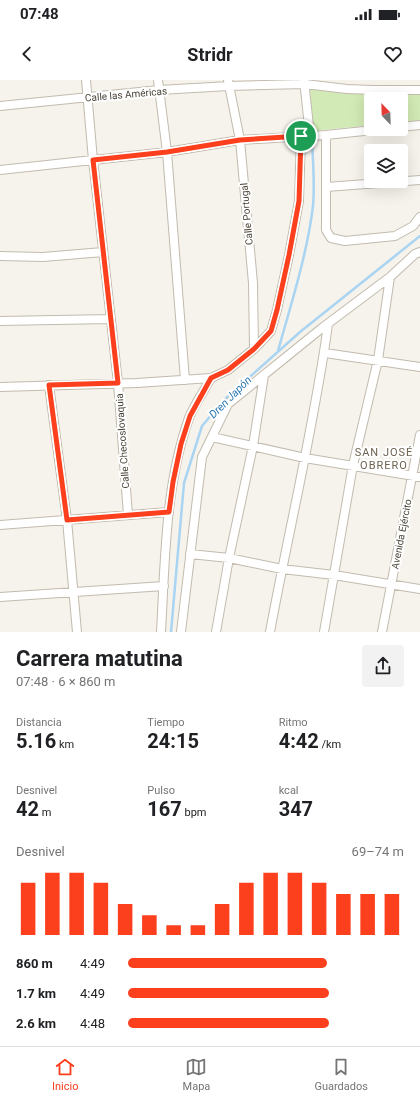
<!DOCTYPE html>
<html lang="es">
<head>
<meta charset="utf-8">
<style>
	body { margin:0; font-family:Roboto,sans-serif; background:#f2f2f2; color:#202124; height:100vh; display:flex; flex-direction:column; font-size:15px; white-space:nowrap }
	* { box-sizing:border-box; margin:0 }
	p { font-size:13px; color:#757577 }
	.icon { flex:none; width:22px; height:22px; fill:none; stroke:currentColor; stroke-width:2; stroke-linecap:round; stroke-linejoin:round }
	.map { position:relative; height:552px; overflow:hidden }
	.sheet { display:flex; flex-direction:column; background:#fff; flex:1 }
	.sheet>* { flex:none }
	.needle { width:26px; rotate:337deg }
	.controls { position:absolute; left:364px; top:12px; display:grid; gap:8px }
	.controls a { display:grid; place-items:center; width:44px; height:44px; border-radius:4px; background:#fff; box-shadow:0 4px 16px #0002; font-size:20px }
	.pin { position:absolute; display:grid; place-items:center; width:34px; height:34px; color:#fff; margin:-17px; border:2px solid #fff; border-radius:50%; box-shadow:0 1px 4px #0007 }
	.round { display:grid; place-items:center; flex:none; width:42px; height:42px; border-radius:4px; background:#f2f2f2 }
	.overview { display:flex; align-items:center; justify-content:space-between; height:68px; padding:0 16px }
	h1 { font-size:22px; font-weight:700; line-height:30px }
	.stats { display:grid; grid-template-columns:repeat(3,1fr); gap:6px; height:68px; padding:4px 16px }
	.stats div { display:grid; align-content:center }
	.stats b { font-size:20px; font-weight:700 }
	.stats small { font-size:11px; font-weight:400 }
	.stats p { font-size:11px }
	.chart { height:112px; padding:8px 16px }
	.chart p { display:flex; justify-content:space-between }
	.chart svg { width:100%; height:72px; margin-top:4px; stroke:#fc3f1d; stroke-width:6 }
	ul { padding:0 16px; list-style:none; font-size:13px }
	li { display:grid; grid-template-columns:64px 48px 1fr; align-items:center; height:30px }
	li i { height:10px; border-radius:5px; background:#fc3f1d }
	.status { display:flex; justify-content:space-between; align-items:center; height:28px; padding:0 20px; background:#fff; direction:ltr }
	.status svg { height:11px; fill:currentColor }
	header { display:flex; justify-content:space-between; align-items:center; height:52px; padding:0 16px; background:#fff; font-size:18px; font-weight:700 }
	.menu { display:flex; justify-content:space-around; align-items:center; height:56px; border-top:1px solid #e0e0e0; background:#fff; font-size:11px; color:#757577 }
	.menu a { display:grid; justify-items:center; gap:2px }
	.menu .current { color:#fc3f1d }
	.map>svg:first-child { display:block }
</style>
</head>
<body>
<div class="status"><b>07:48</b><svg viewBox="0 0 49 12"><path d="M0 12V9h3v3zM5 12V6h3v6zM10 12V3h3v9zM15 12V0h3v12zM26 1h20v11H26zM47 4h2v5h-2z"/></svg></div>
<header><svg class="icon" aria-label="back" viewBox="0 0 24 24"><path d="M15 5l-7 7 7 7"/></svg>Stridr<svg class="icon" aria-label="heart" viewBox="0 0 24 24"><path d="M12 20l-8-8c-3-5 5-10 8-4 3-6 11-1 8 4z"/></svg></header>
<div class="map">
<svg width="420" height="552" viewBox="0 0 420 552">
	<rect width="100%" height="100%" fill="#f6f3ec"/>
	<path fill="#d2eab5" d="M310 9 347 14H420V41L401 42V19H371V45L313 51Z"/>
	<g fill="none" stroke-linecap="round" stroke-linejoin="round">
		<path stroke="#a9d4f2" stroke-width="2.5" d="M278 271C291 224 307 175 313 126 315 104 313 83 312 61
			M171 552 184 403 202 346 224 320 300 252 420 156"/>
		<defs>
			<path id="minor" d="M86 0 93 80 118 303 128 435
				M158 0 167 72 185 300
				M228 0 240 60 253 203 254 269
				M304 0 310 56
				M0 26 159 10 229 6 305 4 347 9 372 10H420
				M401 47 420 45
				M326 55V150L331 158 345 161 395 156 413 146 420 137
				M0 90 167 72 240 60 326 55 383 49
				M326 107 420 100
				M0 176 43 177 103 172
				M0 241 111 239
				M325 273 420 287
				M49 305 67 440 77 552
				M0 307 137 303 211 298 228 290 254 269 271 251 277 230 289 175 299 121 301 56
				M212 357 305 378 420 397
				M0 445 169 432
				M190 474 229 478 282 489 334 495 420 509
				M0 517 164 506
				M161 552C165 482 165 405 189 338 194 325 204 311 211 298
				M181 552 202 377 228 324 322 248 390 197 415 174 420 172
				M216 552 229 478 253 366 264 295
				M270 552C283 481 299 411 312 340 318 308 324 276 328 244
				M324 552 353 385 378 280 390 197
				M382 552 420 355"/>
		</defs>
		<use href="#minor" stroke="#c2bbae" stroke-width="10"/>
		<use href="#minor" stroke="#fff" stroke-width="8"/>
	</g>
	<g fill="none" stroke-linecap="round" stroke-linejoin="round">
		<defs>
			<path id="route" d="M301 56 299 121 289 175 277 230 271 251 254 269 228 290 211 298 190 336 181 364 173 402 169 432 67 440 49 305 118 303 93 80 167 72 240 60Z"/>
		</defs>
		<use href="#route" stroke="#fff" stroke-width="8"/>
		<use href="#route" stroke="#fc3f1d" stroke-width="5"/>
	</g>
	<g text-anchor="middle" stroke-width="4" stroke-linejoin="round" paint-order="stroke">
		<g font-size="10" fill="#4b4439" stroke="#fff">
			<text transform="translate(126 14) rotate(-5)" y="4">Calle las Américas</text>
			<text transform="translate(246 134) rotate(-95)" y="4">Calle Portugal</text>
			<text transform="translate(122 361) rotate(-94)" y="4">Calle Checoslovaquia</text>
			<text transform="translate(401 454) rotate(-79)" y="4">Avenida Ejército</text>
		</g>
		<g font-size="11" font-style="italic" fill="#2e7ab2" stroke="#fff">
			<text transform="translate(230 317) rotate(-45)" y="4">Dren Japón</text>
		</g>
		<g font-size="11" letter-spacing="1" fill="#6e6250" stroke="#fff">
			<text x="384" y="376">SAN JOSÉ<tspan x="384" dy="13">OBRERO</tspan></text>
		</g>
	</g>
</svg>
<div class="controls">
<a><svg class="needle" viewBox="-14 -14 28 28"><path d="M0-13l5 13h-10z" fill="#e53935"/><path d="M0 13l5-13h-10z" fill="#757577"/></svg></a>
<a><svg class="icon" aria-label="layers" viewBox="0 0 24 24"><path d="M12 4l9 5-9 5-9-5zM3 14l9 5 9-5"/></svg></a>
</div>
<div class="pin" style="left:301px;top:56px;background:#1e9e55"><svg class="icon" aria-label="arrive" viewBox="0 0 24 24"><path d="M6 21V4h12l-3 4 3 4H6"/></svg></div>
</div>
<section class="sheet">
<div class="overview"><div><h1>Carrera matutina</h1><p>07:48 · 6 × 860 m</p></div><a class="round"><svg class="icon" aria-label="share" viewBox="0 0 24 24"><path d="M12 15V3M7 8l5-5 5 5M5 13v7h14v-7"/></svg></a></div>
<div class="stats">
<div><p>Distancia</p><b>5.16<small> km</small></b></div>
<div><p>Tiempo</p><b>24:15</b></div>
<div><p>Ritmo</p><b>4:42<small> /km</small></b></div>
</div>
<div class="stats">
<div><p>Desnivel</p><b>42<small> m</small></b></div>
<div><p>Pulso</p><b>167<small> bpm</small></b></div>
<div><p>kcal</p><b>347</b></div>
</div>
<div class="chart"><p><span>Desnivel</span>69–74 m</p>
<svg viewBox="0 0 160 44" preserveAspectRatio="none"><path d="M5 44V12M15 44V6M25 44V6M35 44V12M45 44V25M55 44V32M65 44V38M75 44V38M85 44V25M95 44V12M105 44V6M115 44V6M125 44V12M135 44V19M145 44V19M155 44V19"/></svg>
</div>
<ul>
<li><b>860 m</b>4:49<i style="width:72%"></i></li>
<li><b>1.7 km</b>4:49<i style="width:73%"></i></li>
<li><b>2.6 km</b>4:48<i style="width:73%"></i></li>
</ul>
</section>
<nav class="menu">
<a class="current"><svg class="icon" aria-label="home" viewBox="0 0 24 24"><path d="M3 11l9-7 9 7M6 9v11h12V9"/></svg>Inicio</a>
<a><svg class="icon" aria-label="map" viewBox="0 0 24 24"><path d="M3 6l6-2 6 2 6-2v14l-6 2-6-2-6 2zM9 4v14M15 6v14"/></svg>Mapa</a>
<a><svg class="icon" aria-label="saved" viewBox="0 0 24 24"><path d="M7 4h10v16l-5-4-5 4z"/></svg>Guardados</a>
</nav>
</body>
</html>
